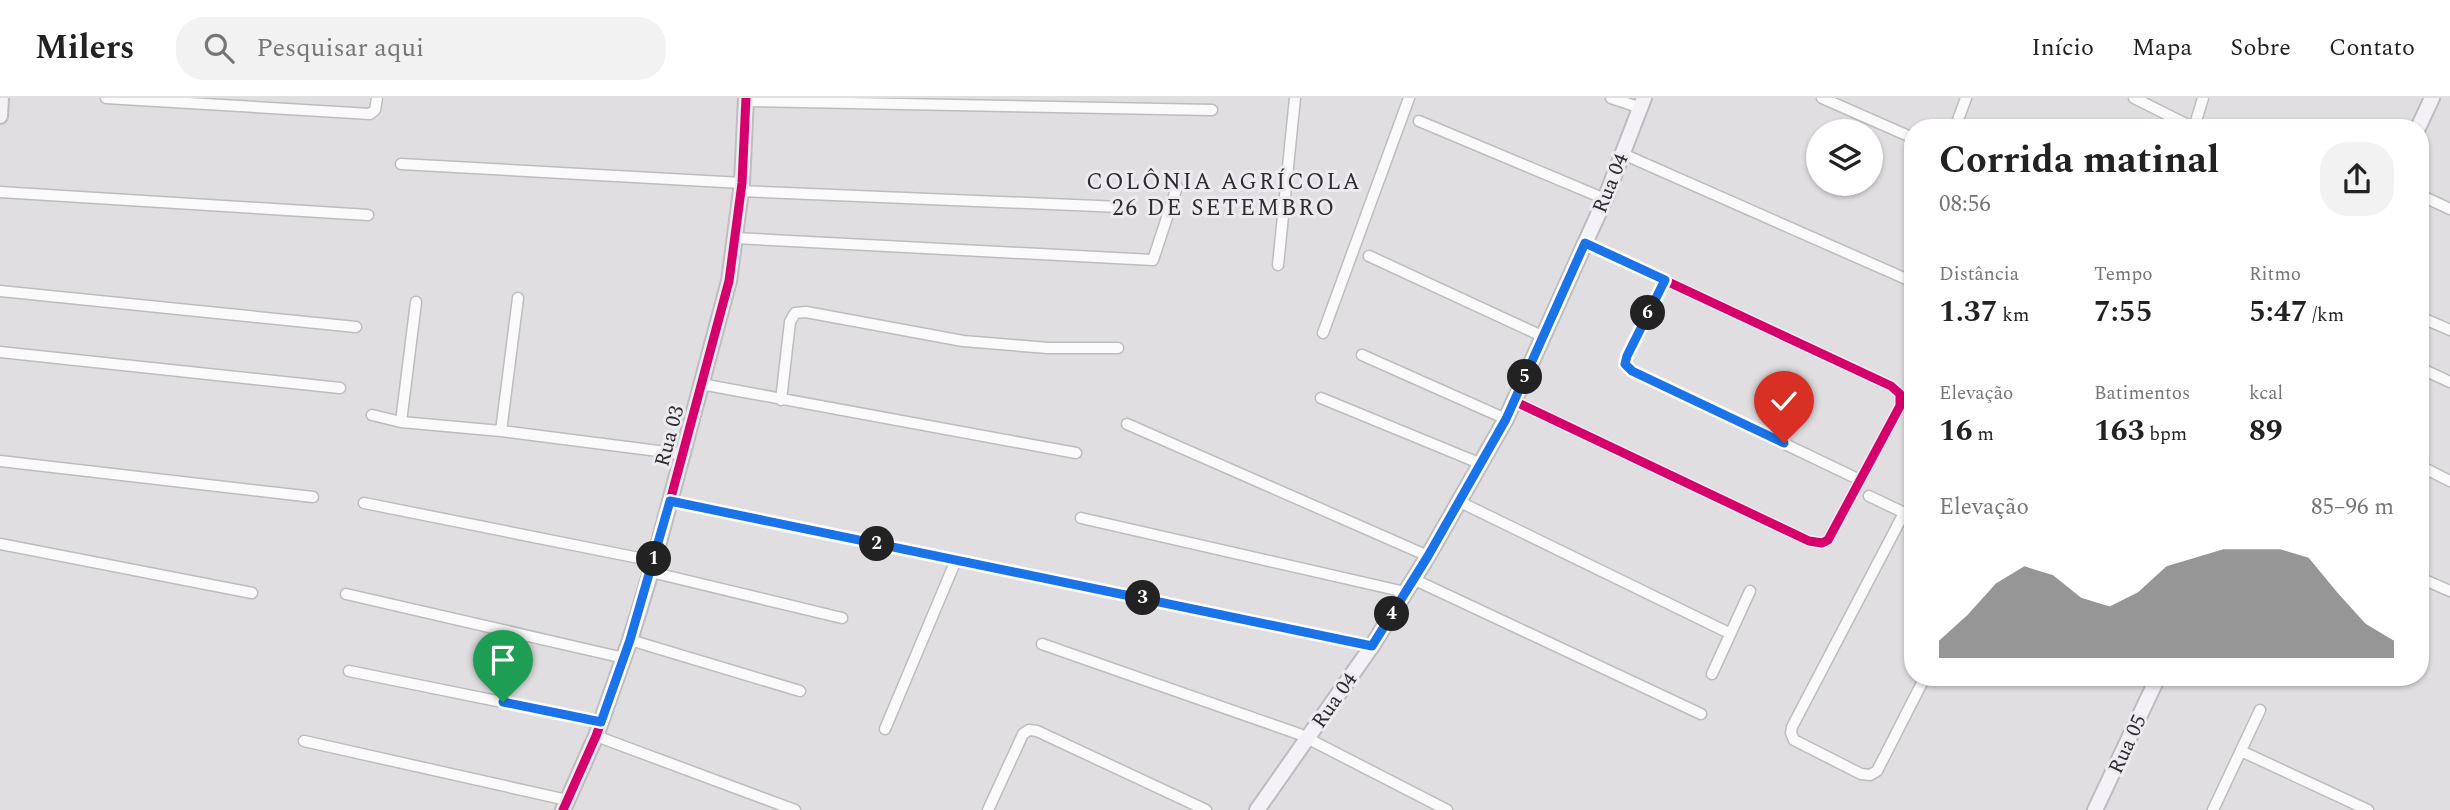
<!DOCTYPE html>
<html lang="pt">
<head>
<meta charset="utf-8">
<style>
	body { margin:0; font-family:Spectral,serif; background:#f2f2f2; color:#222; height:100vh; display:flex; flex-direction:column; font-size:26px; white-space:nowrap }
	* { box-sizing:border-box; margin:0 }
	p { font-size:23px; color:#767676 }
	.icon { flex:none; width:38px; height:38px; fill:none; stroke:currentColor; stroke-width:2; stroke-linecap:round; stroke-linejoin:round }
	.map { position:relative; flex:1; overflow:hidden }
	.sheet { position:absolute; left:1904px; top:21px; width:525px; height:567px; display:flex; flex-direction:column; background:#fff; border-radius:28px; box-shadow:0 2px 5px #0004 }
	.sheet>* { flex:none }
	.tools { position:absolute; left:1806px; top:21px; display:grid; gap:14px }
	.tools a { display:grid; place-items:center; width:77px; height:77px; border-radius:50%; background:#fff; box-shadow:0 2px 5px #0004; font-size:35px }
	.pin { position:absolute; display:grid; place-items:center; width:60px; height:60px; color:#fff; margin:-72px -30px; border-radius:50% 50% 50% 0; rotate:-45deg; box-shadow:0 0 7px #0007 }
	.pin .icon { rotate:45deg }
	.km { position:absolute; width:35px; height:35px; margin:-18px; border-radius:50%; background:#222; color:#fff; font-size:19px; line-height:35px; text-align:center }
	.round { display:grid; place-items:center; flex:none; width:74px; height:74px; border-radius:28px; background:#f2f2f2 }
	.summary { display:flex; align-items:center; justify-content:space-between; height:119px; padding:0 35px }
	h1 { font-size:38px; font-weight:700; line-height:52px }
	.metrics { display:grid; grid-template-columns:repeat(3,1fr); gap:10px; height:119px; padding:7px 35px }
	.metrics div { display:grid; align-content:center }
	.metrics b { font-size:30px; font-weight:700 }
	.metrics small { font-size:19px; font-weight:400 }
	.metrics p { font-size:19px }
	.chart { height:196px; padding:14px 35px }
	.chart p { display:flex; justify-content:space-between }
	.chart svg { width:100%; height:126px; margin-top:7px; fill:#6b6a6c; opacity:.7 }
	header { display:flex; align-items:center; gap:42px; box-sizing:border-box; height:98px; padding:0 35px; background:#fff; border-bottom:2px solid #e0e0e0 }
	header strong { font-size:33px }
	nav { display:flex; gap:38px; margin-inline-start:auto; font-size:24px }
	.search { width:490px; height:63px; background:#f2f2f2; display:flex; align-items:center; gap:18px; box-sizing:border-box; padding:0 24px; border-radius:28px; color:#767676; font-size:26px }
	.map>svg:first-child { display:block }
</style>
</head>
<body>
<header>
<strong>Milers</strong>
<div class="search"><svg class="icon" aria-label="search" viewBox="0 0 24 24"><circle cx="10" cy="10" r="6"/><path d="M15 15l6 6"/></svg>Pesquisar aqui</div>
<nav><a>Início</a><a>Mapa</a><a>Sobre</a><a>Contato</a></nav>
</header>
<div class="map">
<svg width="2450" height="712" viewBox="0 0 2450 712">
	<rect width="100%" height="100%" fill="#e0dee1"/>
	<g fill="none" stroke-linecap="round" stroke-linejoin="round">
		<defs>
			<path id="street" d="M106 0 370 16 375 12 377 0
				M1611 0 1641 10
				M1822 0 1913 40
				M2134 0 2194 30
				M746 3 1212 12
				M1419 23 1605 101
				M1955 30 1966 0
				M2194 30 2203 0
				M1623 56 1913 184
				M401 66 742 85
				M741 93 1120 109
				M0 94 368 117
				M2420 97 2450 111
				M735 140 1153 162 1177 89
				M1369 158 1544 239
				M1278 167 1295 0
				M1665 182 1627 259 1625 266 1632 273 1860 382
				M0 193 356 229
				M2420 219 2450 232
				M1323 235 1409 0
				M0 254 340 290
				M1362 257 1506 321
				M2420 270 2450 284
				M701 286 1076 355
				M1321 300 1479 365
				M781 302 790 224 795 215 806 214 963 243 1048 250H1118
				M1514 303 1809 443 1822 445 1828 442 1900 308V296L1891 288 1585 145
				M372 317 401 324 501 333 682 356
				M401 324 416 204
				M1127 326 1428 458
				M501 333 518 200
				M0 363 313 399
				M2420 368 2450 383
				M1869 398 1913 419
				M670 403 1372 548
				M1458 403 1729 535
				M364 405 654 463
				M1904 415 1792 629 1791 635 1794 642 1861 676 1870 677 1877 673 1925 579
				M1081 420 1405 494
				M0 446 252 495
				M651 474 842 520
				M2420 480 2450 493
				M1413 481 1701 616
				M346 496 624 560
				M630 542 800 593
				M1042 546 1299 636 1447 712
				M349 573 601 624
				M1712 576 1750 493
				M885 631 956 462
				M596 638 795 712
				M304 643 567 702
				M2241 653 2368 712
				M988 712 1023 636 1029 632 1037 633 1206 712
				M2213 712 2260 612"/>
			<path id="secondary" d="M0 18 1 0
				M2418 30 2432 0
				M563 712 596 638 630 542 651 474 729 183 742 85 746 0
				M1257 712 1372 548 1428 458 1506 321 1605 101 1644 0
				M2095 712 2158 579"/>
		</defs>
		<use href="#street" stroke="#bdbcbe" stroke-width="13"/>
		<use href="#secondary" stroke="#bdbcbe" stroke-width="18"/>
		<use href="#street" stroke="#fafafa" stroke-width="10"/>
		<use href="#secondary" stroke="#f4f2f6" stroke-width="14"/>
		<defs>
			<path id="cycleway" d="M1514 303 1809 443 1822 445 1828 442 1900 308V296L1891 288 1585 145
				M670 403 1372 548
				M563 712 596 638 630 542 651 474 729 183 742 85 746 0"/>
		</defs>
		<use href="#cycleway" stroke="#edebef" stroke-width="13"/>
		<use href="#cycleway" stroke="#d6006c" stroke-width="9"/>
	</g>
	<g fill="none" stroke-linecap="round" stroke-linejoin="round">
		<defs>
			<path id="route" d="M503 604 601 624 630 542 670 403 1372 548 1428 458 1506 321 1585 145 1665 182 1627 258 1625 266 1632 273 1784 345"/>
		</defs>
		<use href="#route" stroke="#fff" stroke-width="14"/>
		<use href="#route" stroke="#1a73e8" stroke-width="9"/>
	</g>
	<g text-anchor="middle" stroke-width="6" stroke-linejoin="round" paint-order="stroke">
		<g font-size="21" fill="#2c2b2d" stroke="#edebef">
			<text transform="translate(1610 85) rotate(-68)" y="7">Rua 04</text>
			<text transform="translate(669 338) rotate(-75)" y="7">Rua 03</text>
			<text transform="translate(1334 602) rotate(-55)" y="7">Rua 04</text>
			<text transform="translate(2127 646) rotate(-65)" y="7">Rua 05</text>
		</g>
		<g font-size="23" letter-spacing="2" fill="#2e2c2f" stroke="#edebef">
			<text x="1224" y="91">COLÔNIA AGRÍCOLA<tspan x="1224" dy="26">26 DE SETEMBRO</tspan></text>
		</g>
	</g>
</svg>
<div class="tools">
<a><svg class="icon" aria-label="layers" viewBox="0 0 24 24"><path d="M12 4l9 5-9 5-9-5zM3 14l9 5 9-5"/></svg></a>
</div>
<div class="pin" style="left:503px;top:604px;background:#1e9e55"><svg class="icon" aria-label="arrive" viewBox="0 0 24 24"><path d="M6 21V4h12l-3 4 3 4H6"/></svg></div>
<div class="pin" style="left:1784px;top:345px;background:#d93025"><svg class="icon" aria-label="check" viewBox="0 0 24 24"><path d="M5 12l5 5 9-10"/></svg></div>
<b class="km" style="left:654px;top:461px">1</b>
<b class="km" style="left:877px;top:446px">2</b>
<b class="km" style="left:1143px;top:500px">3</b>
<b class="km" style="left:1392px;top:516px">4</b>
<b class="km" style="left:1525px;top:279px">5</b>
<b class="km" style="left:1648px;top:215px">6</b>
<section class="sheet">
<div class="summary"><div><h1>Corrida matinal</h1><p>08:56</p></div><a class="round"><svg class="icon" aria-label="share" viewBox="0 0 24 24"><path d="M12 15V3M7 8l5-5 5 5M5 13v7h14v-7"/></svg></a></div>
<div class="metrics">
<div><p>Distância</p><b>1.37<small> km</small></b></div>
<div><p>Tempo</p><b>7:55</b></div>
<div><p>Ritmo</p><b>5:47<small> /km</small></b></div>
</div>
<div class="metrics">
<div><p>Elevação</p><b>16<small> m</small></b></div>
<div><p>Batimentos</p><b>163<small> bpm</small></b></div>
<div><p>kcal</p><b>89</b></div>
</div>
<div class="chart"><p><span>Elevação</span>85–96 m</p>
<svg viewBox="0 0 160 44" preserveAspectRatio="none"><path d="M0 44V38L10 29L20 18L30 12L40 15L50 23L60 26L70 21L80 12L90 9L100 6L110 6L120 6L130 9L140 21L150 32L160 38V44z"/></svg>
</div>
</section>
</div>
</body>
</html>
